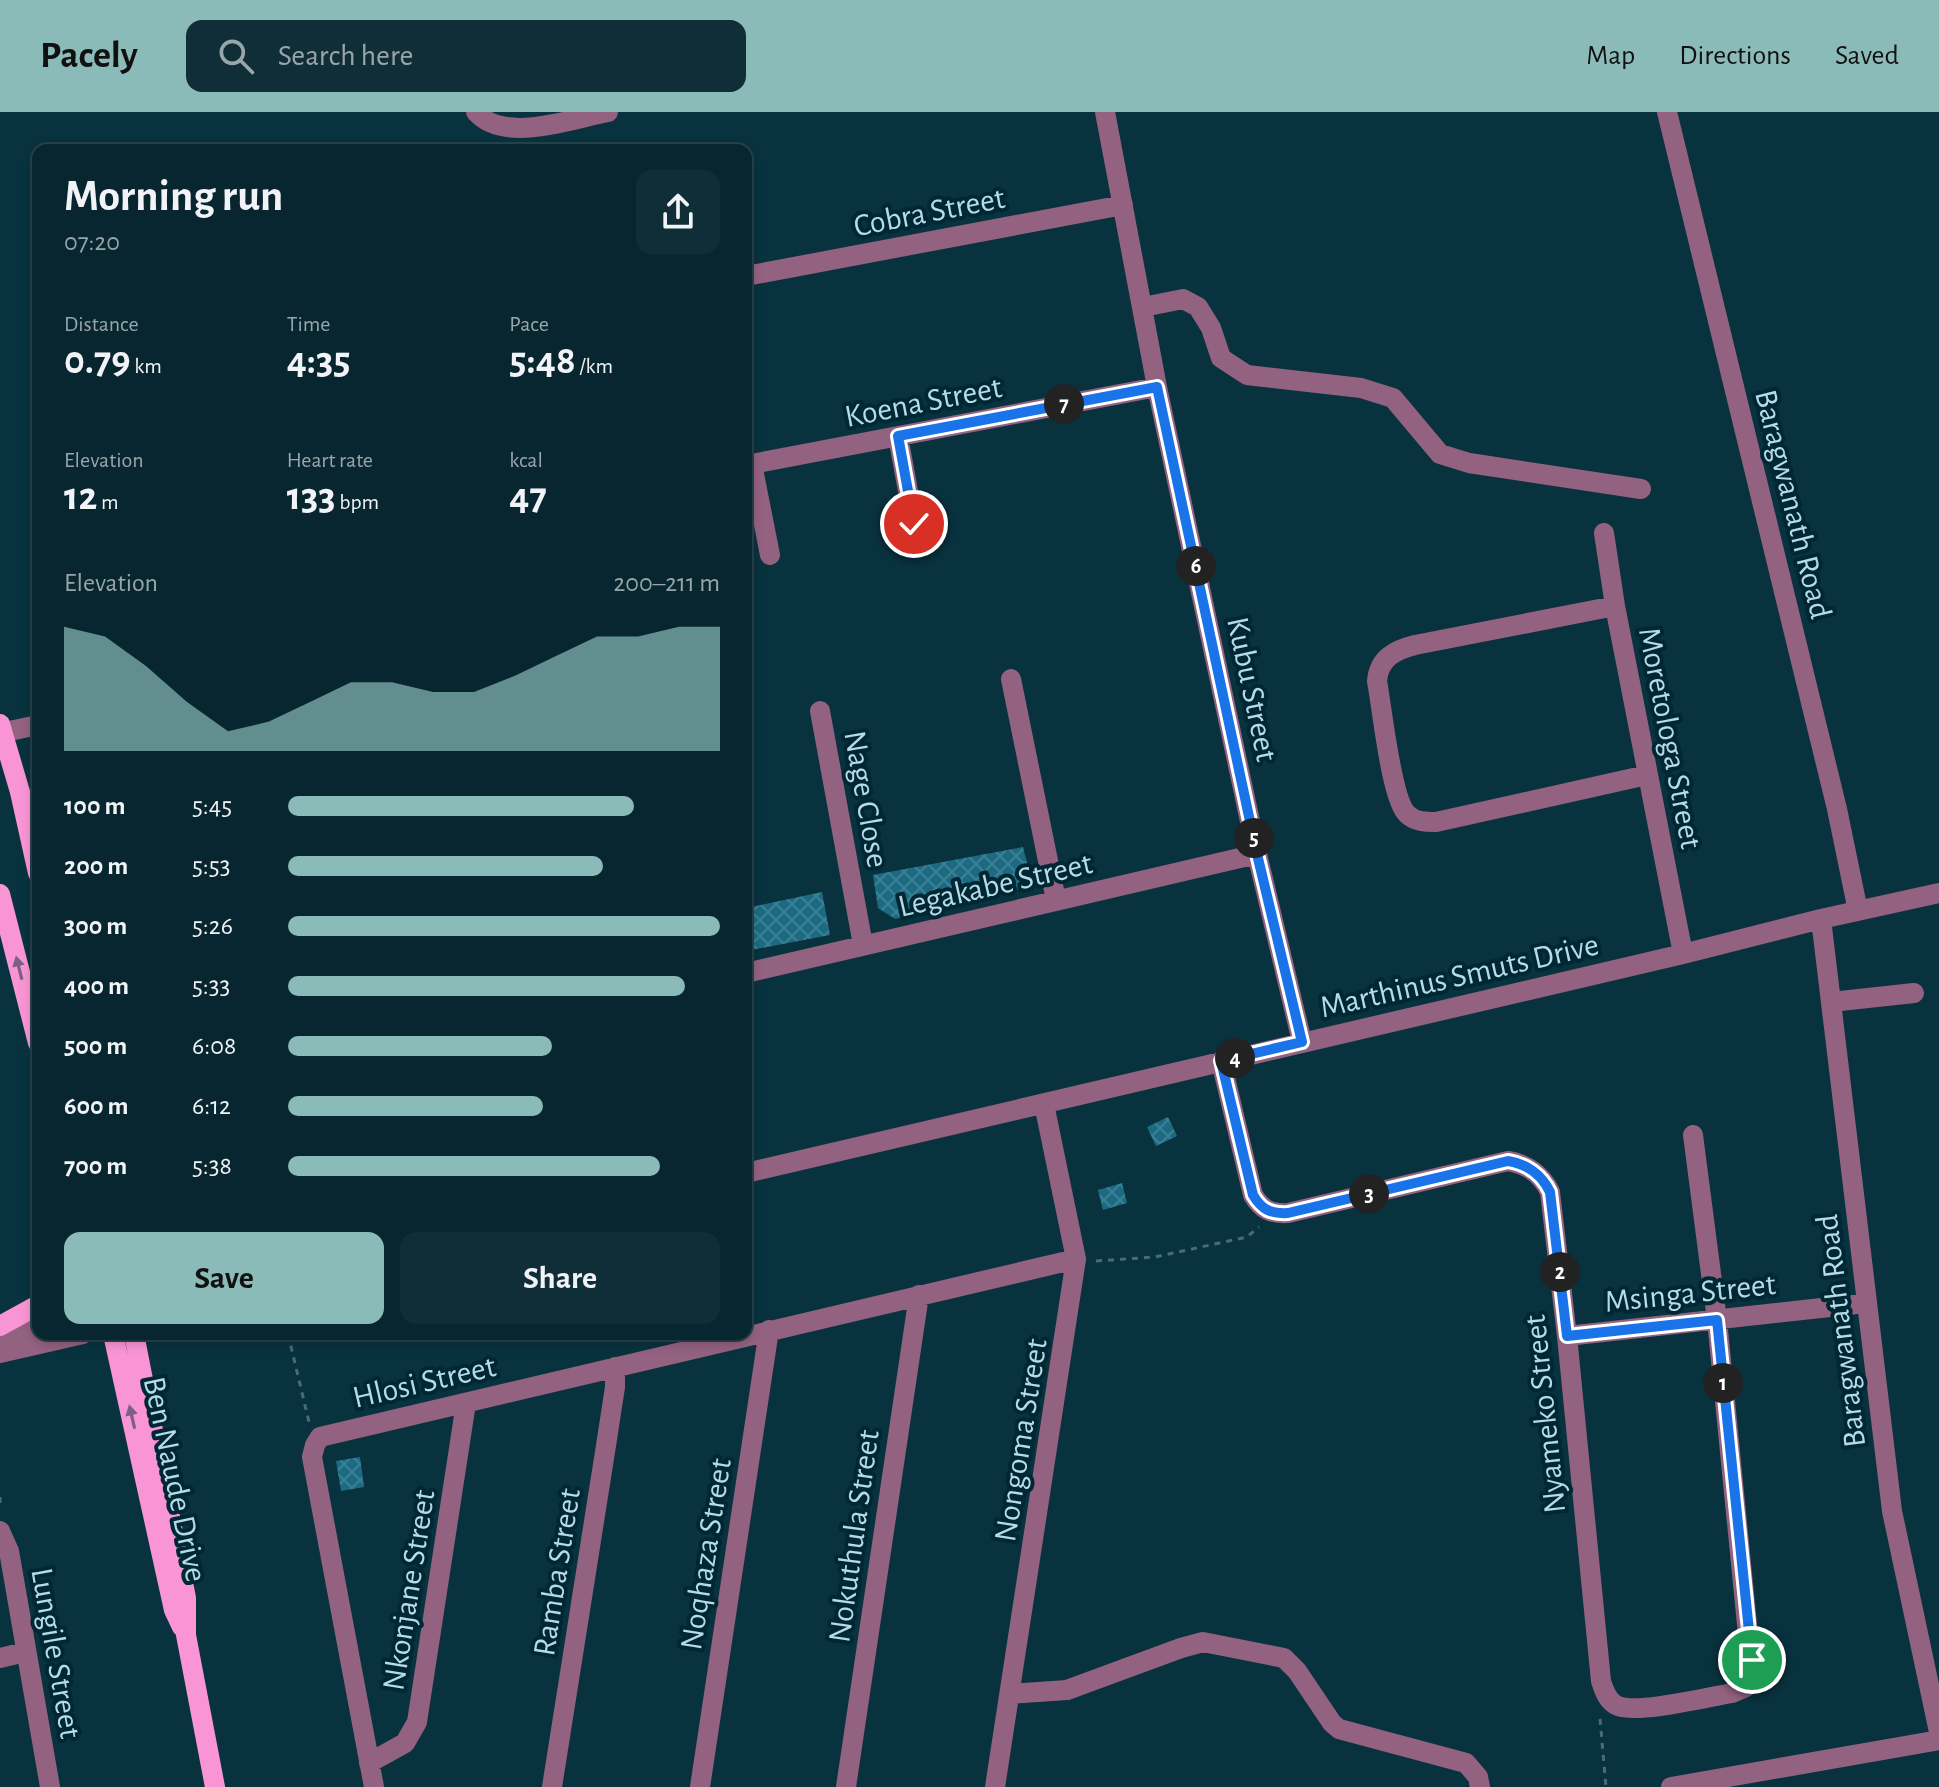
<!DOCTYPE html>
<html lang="en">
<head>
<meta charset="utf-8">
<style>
	body { margin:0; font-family:"Alegreya Sans",sans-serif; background:#102e37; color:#f1f3f6; height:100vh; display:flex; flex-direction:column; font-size:30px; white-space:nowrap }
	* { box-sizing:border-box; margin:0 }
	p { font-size:26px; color:#98a5aa }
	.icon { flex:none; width:44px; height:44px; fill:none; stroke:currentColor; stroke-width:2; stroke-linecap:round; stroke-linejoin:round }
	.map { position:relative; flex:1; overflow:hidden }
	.details { position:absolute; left:32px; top:32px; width:720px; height:1196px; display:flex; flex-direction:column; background:#07262f; border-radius:16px; box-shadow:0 4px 12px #0003,0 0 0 2px #28434b }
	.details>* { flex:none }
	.pin { position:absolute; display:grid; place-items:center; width:68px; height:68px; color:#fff; margin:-34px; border:4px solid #fff; border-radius:50%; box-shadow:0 2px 8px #0007 }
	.km { position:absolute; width:40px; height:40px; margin:-20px; border-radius:50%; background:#222; color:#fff; font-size:22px; line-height:40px; text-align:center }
	.round { display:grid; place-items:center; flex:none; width:84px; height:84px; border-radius:16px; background:#102e37 }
	.summary { display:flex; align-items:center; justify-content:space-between; height:136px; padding:0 32px }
	h1 { font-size:44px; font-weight:700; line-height:60px }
	.figures { display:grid; grid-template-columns:repeat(3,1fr); gap:12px; height:136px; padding:8px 32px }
	.figures div { display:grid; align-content:center }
	.figures b { font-size:40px; font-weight:700 }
	.figures small { font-size:22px; font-weight:400 }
	.figures p { font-size:22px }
	.chart { height:224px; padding:16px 32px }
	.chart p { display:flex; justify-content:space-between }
	.chart svg { width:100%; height:144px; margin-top:8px; fill:#8bbbb9; opacity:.7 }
	.primary-button { display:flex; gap:16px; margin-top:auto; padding:16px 32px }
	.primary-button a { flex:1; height:92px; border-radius:16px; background:#8bbbb9; color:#111; font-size:32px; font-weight:700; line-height:92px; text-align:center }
	.primary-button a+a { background:#102e37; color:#f1f3f6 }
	ul { padding:0 32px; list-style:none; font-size:26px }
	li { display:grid; grid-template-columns:128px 96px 1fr; align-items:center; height:60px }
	li i { height:20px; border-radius:10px; background:#8bbbb9 }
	header { display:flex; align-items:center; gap:48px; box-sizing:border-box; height:112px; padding:0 40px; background:#8bbbb9; color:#111 }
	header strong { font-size:38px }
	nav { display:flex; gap:44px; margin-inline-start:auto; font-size:28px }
	.search { width:560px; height:72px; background:#102e37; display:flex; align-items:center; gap:20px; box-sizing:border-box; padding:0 28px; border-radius:16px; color:#98a5aa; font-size:30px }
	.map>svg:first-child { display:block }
</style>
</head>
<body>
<header>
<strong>Pacely</strong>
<div class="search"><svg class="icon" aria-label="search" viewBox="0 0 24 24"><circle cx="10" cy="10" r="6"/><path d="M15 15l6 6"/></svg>Search here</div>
<nav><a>Map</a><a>Directions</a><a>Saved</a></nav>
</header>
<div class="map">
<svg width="1939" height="1675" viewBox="0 0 1939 1675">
	<defs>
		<pattern id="building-cross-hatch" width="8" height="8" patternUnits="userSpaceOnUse" patternTransform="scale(2)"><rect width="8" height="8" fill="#1d6b83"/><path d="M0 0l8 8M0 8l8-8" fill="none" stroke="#3c8095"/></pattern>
	</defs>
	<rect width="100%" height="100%" fill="#09323f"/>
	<path fill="url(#building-cross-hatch)" d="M1023 735 1030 763 1026 776 937 792 938 796 895 807 878 796 873 763Z
		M822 780 830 823 746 839V796Z
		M1168 1005 1177 1024 1156 1034 1147 1015Z
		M1122 1071 1127 1091 1103 1098 1098 1078Z
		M360 1345 364 1375 341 1379 336 1349Z"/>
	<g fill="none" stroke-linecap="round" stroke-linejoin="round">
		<path stroke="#456c79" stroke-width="3" stroke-dasharray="6 6" stroke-linecap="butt" d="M1096 1149 1155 1145 1247 1125 1259 1115
			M288 1222 309 1310
			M0 1385V1397
			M1600 1607 1606 1675"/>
		<path stroke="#946281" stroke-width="20" d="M476 0C504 32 571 7 608 0
			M1105 0 1157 275 1257 742 1302 930
			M1667 0 1837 697 1858 799
			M746 164 1123 93
			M1143 195 1183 187 1198 195 1211 216 1221 246 1247 263 1361 276 1393 286 1440 342 1469 351 1641 377
			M898 324 914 412
			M752 352 770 443
			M746 353 1157 275
			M1604 421 1615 494 1683 842
			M1615 494 1415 533C1395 538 1379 546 1377 569 1382 595 1391 687 1407 702 1415 710 1426 710 1436 710L1647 663
			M1011 567 1056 788
			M820 599 863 833
			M0 621 38 613
			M1821 807 1892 1399 1939 1620
			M746 861 1257 742
			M1831 890 1914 881
			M1221 949 1253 1083C1262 1098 1271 1102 1288 1101L1508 1049C1527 1052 1542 1063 1550 1080L1567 1224 1601 1569C1604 1579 1608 1590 1618 1594 1639 1602 1708 1585 1732 1581L1746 1575 1752 1563 1717 1208 1693 1023
			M746 1061 1683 842 1821 807 1939 781
			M0 1222 38 1214
			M1567 1224 1866 1191
			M0 1241 83 1222
			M0 1419 9 1439 50 1675
			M0 1546 25 1540
			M1010 1582 1067 1578 1181 1536 1203 1530 1284 1546 1297 1559 1332 1611 1339 1617 1466 1651 1478 1665 1480 1675
			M369 1651 405 1631 417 1610 466 1291
			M374 1675 312 1345 315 1333 320 1325 1076 1147
			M552 1675 605 1340 615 1275V1255
			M700 1675 769 1218
			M846 1675 919 1183
			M995 1675 1076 1147 1044 992
			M1671 1675 1939 1628"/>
		<path stroke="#fa95d5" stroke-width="20" d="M0 612 20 680 38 761
			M0 782 38 931
			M0 1214 38 1193
			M113 1222 174 1498 182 1515
			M134 1222 186 1486V1523L215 1675"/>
	</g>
	<defs><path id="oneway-solid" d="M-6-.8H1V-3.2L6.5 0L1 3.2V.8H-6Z" transform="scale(2)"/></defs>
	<g fill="#7d5e84">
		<use href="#oneway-solid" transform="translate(19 856) rotate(-104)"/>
		<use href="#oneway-solid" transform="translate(132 1305) rotate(-103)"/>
	</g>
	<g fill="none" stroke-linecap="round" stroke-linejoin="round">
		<defs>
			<path id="route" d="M914 412 898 324 1157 275 1257 742 1302 930 1221 949 1253 1083C1262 1098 1271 1102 1288 1101L1508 1049C1527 1052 1542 1063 1550 1080L1567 1224 1717 1208 1752 1548"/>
		</defs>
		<use href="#route" stroke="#fff" stroke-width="16"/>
		<use href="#route" stroke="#1a73e8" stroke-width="10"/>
	</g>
	<g text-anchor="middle" stroke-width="8" stroke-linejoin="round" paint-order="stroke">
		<g font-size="32" fill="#b7dae7" stroke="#002834">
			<text transform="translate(929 99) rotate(-11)" y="11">Cobra Street</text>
			<text transform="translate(923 289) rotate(-11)" y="11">Koena Street</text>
			<text transform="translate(1794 392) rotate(76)" y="11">Baragwanath Road</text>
			<text transform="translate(1253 577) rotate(78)" y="11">Kubu Street</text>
			<text transform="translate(1671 626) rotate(79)" y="11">Moretologa Street</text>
			<text transform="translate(867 687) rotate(80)" y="11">Nage Close</text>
			<text transform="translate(995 772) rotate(-13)" y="11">Legakabe Street</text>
			<text transform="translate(1459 863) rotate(-13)" y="11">Marthinus Smuts Drive</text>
			<text transform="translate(1690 1180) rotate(-6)" y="11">Msinga Street</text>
			<text transform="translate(1840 1219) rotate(-97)" y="11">Baragwanath Road</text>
			<text transform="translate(424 1269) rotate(-13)" y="11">Hlosi Street</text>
			<text transform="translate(1544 1302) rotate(-96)" y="11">Nyameko Street</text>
			<text transform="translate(1020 1328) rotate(-81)" y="11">Nongoma Street</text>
			<text transform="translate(176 1367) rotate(78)" y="11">Ben Naude Drive</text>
			<text transform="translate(853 1424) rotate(-82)" y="11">Nokuthula Street</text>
			<text transform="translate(705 1442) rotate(-81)" y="11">Noqhaza Street</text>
			<text transform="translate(556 1460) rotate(-81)" y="11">Ramba Street</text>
			<text transform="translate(408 1478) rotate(-81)" y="11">Nkonjane Street</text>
			<text transform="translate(57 1541) rotate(80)" y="11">Lungile Street</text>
		</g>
	</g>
</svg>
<div class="pin" style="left:1752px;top:1548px;background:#1e9e55"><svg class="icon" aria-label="arrive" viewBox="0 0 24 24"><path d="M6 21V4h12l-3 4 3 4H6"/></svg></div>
<div class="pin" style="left:914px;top:412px;background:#d93025"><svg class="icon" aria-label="check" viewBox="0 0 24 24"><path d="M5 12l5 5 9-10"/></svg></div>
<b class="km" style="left:1723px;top:1271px">1</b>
<b class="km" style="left:1560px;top:1160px">2</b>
<b class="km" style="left:1369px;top:1082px">3</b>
<b class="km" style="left:1235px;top:946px">4</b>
<b class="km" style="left:1254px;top:726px">5</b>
<b class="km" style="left:1196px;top:454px">6</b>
<b class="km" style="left:1064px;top:292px">7</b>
<section class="details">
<div class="summary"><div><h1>Morning run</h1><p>07:20</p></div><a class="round"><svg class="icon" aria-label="share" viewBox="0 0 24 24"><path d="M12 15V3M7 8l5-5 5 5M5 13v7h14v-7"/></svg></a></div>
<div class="figures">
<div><p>Distance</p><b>0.79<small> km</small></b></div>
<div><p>Time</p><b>4:35</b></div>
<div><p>Pace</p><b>5:48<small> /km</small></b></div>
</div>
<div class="figures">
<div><p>Elevation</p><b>12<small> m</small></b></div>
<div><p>Heart rate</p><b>133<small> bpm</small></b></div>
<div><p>kcal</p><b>47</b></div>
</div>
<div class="chart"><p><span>Elevation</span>200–211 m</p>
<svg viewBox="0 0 160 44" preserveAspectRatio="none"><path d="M0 44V6L10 9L20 18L30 29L40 38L50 35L60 29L70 23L80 23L90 26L100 26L110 21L120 15L130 9L140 9L150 6L160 6V44z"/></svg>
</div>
<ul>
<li><b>100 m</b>5:45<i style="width:80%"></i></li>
<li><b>200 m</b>5:53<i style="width:73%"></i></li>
<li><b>300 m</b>5:26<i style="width:100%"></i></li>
<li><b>400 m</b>5:33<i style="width:92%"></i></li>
<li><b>500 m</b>6:08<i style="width:61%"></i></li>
<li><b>600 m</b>6:12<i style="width:59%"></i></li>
<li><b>700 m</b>5:38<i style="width:86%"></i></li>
</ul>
<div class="primary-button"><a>Save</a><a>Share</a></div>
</section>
</div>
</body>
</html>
